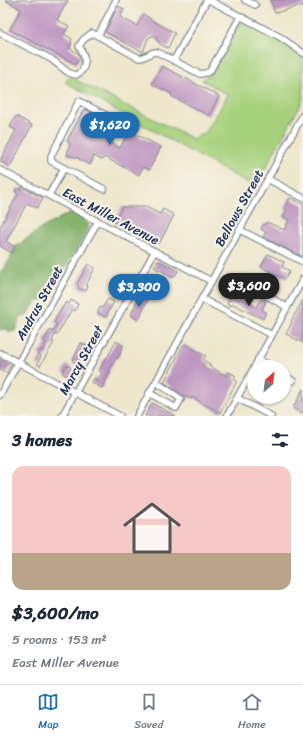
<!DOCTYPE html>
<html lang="en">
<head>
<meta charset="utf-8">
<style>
  body { margin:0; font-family:Sriracha,sans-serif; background:#f2f2f3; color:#1f2937; height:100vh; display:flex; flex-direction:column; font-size:15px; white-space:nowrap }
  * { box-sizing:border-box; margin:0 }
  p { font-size:13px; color:#747a83 }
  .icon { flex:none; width:22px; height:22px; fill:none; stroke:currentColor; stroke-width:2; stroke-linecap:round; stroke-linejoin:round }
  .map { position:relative; height:416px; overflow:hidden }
  .details { display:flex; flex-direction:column; background:#fff; flex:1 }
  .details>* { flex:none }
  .needle { width:26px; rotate:28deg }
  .controls { position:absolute; left:247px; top:360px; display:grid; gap:8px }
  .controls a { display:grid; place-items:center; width:44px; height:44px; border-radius:50%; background:#fff; box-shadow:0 1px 3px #0004; font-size:20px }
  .price { position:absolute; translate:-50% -34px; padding:0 9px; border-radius:14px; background:#1f6fb2; color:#fff; font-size:13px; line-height:26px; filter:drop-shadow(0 1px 2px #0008) }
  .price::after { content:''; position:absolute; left:50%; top:24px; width:12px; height:9px; margin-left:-6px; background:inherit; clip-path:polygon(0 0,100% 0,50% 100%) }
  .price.active { background:#222; color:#fff }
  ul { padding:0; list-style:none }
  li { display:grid; align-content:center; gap:8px; height:212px; padding:0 12px }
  li span { display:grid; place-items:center; height:124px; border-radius:12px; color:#555 }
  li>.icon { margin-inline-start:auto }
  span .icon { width:72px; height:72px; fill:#fffc; stroke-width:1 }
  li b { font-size:17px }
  h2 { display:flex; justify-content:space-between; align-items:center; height:48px; padding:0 12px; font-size:17px }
  .tabs { display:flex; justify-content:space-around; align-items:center; height:56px; border-top:1px solid #e0e1e3; background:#fff; font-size:11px; color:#747a83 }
  .tabs a { display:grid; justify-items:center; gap:2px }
  .tabs .active { color:#1f6fb2 }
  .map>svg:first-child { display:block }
  .green { fill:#a7d17d; stroke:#61806e }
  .forest { fill:#85b36c; stroke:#507165 }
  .building { fill:#be97c1 }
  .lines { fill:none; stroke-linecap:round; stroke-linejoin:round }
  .minor-casing { stroke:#848b95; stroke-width:8 }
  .minor { stroke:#fff; stroke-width:5.5 }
  .labels { text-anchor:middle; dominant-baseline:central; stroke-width:4; stroke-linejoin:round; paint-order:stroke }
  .street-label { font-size:13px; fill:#1b2f5e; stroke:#f7f3e8 }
</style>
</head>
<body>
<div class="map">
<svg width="303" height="416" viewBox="0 0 303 416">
  <rect width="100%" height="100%" fill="#f7f3e8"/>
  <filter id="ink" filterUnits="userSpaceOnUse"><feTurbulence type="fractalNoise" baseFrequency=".025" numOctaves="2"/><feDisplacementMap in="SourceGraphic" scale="8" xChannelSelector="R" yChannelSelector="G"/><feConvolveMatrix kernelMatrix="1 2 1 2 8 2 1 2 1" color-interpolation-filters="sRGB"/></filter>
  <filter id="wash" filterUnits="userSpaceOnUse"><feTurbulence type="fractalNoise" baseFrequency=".012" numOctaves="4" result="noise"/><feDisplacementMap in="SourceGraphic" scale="16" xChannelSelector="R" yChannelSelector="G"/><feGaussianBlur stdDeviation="0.9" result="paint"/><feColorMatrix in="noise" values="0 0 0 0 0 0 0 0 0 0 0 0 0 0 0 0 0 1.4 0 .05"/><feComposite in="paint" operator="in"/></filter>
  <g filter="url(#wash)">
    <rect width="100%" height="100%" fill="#eee7cc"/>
    <!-- green -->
    <path class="green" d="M243,21l20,10 2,2 1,3c6,4 9,2 15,5 8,5 15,10 22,15v44l-48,87 -190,-105 5,-5 113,57 10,5 13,-7 22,-37 -26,-15 10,-7 28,-50z"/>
    <!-- forest -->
    <path class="forest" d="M69,213c10,2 14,4 20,12 -10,27 -31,48 -42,75l-10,1 -11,15 -6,2 -5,13 -5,1 -4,-3h-4l-2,1v-57l10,-14 5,-12 27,-19z"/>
    <g id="blocks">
      <!-- building -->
      <g class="building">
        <polygon points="5,0 27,0 30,2 31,0 68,0 57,20 69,26 64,34 72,39 71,42 72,43 69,48 78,53 80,57 76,64 10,30 21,9"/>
        <polygon points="270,0 303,0 303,8 299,6 275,13"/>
        <polygon points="118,6 124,9 120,17 137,26 143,14 151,19 151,20 175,33 168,48 160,44 154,35 148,38 143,52 105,32"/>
        <polygon points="162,66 219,96 209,116 171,96 172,94 152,84"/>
        <polygon points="84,109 101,117 96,126 114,136 110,143 120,148 129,131 161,147 149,170 143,167 139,175 104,157 102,160 94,156 90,165 79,159 79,158 67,155 70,143 67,141"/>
        <polygon points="16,116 32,125 10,167 0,161 16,130 10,127"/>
        <polygon points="22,187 43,198 37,208 27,203 6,241 15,247 12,253 0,246 0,227 18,194 15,192 17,188 20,190"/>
        <polygon points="290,198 303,205 303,257 263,237 266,232 261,229 264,224 266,224 267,222 284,230 289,220 283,217 287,210 284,208"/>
        <polygon points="122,207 146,207 160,214 163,209 174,215 159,244 146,239 114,222"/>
        <polygon points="268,254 284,262 282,267 290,271 285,279 261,267"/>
        <polygon points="157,261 158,262 159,261 177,270 178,271 175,276 174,276 173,278 159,269 159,270 154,267"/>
        <polygon points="88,264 95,268 86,285 88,287 86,291 83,289 82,290 78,288 79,286 77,284"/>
        <polygon points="139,296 148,300 141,313 142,314 138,320 131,315"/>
        <polygon points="231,296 238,300 241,298 256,307 261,299 266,301 262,310 266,312 263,319 233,304 231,306 227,303"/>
        <polygon points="108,299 114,302 107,313 108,313 106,317 98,313 100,307 102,308"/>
        <polygon points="71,300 78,304 75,311 72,309 57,335 55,334 52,341 54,342 40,366 37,364 41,356 38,354 40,350 42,351 46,343 44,341 50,330 53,332 57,324 54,322 66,302 69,304"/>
        <polygon points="303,300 303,343 286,334 292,322 291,321"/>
        <polygon points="116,341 123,345 120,352 121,352 117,359 116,358 109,371 110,371 102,388 99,387 93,383 92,382 95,378 98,380 102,372 99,371 103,362 106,358 107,358"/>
        <polygon points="81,343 88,346 77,364 72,361"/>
        <polygon points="184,344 206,356 203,360 210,364 209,366 227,376 229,372 236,376 234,379 237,381 220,413 192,397 191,399 181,394 164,382"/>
        <polygon points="0,359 11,365 6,373 0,370"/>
        <polygon points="66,365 71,367 70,370 74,372 71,378 62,373"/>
        <polygon points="303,389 303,413 293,408"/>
        <polygon points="152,403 176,416 145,416"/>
      </g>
    </g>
  </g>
  <g filter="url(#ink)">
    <use href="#blocks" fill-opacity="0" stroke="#848b95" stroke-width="1"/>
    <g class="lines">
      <!-- minor casing -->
      <g class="minor-casing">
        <g id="minor">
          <path d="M116,0l-18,36 41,22c8,0 11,-7 18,-6l43,22 6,-1 4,-2 30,-54"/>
          <polyline points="209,0 280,37 303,53"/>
          <polyline points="245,0 255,5"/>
          <path d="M0,33l51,26 18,14 7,2c13,-6 9,-20 3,-29l4,-6 9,-7 6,3"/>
          <polyline points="174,60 207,0"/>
          <polyline points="64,168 104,189"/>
          <polyline points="0,170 211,281"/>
          <polyline points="268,179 303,198"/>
          <polyline points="49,195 64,168 51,161 51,156 79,101 117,121"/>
          <polyline points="240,230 303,262"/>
          <polyline points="267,296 287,307"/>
          <polyline points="202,299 272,335"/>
          <polyline points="0,353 120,416"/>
          <polyline points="258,359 271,367"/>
          <polyline points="284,375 293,381"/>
          <polyline points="149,393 176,408 181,399 156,382"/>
          <polyline points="0,395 98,221"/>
          <polyline points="237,398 271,416"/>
          <polyline points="62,416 155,251"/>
          <polyline points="137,416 303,115"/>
          <polyline points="227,416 303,279"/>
        </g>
      </g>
      <!-- minor -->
      <use href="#minor" class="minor"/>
    </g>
  </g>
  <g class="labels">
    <!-- street labels -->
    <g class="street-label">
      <text transform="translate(239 208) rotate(-61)">Bellows Street</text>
      <text transform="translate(111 216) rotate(28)">East Miller Avenue</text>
      <text transform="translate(39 303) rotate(-61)">Andrus Street</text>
      <text transform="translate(81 360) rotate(-61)">Marcy Street</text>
    </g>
  </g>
</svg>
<div class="controls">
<a><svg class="needle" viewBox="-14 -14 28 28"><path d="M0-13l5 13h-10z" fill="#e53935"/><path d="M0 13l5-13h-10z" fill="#747a83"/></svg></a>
</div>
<b class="price" style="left:110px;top:146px">$1,620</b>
<b class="price active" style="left:249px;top:307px">$3,600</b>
<b class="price" style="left:139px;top:308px">$3,300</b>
</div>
<section class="details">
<h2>3 homes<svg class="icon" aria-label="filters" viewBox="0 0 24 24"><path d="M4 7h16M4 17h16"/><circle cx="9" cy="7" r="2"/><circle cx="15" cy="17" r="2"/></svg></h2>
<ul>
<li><span style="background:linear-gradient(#f6c9c9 70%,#b9a48a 0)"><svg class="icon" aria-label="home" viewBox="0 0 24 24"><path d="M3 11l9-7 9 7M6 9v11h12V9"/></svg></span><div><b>$3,600/mo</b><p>5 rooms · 153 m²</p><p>East Miller Avenue</p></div></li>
</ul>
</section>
<nav class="tabs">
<a class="active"><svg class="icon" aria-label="map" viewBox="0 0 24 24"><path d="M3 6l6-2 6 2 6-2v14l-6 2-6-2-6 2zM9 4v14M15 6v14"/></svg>Map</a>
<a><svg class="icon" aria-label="saved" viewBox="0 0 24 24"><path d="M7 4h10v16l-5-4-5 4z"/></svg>Saved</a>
<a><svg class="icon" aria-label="home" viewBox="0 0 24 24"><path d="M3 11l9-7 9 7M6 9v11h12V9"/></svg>Home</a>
</nav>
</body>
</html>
